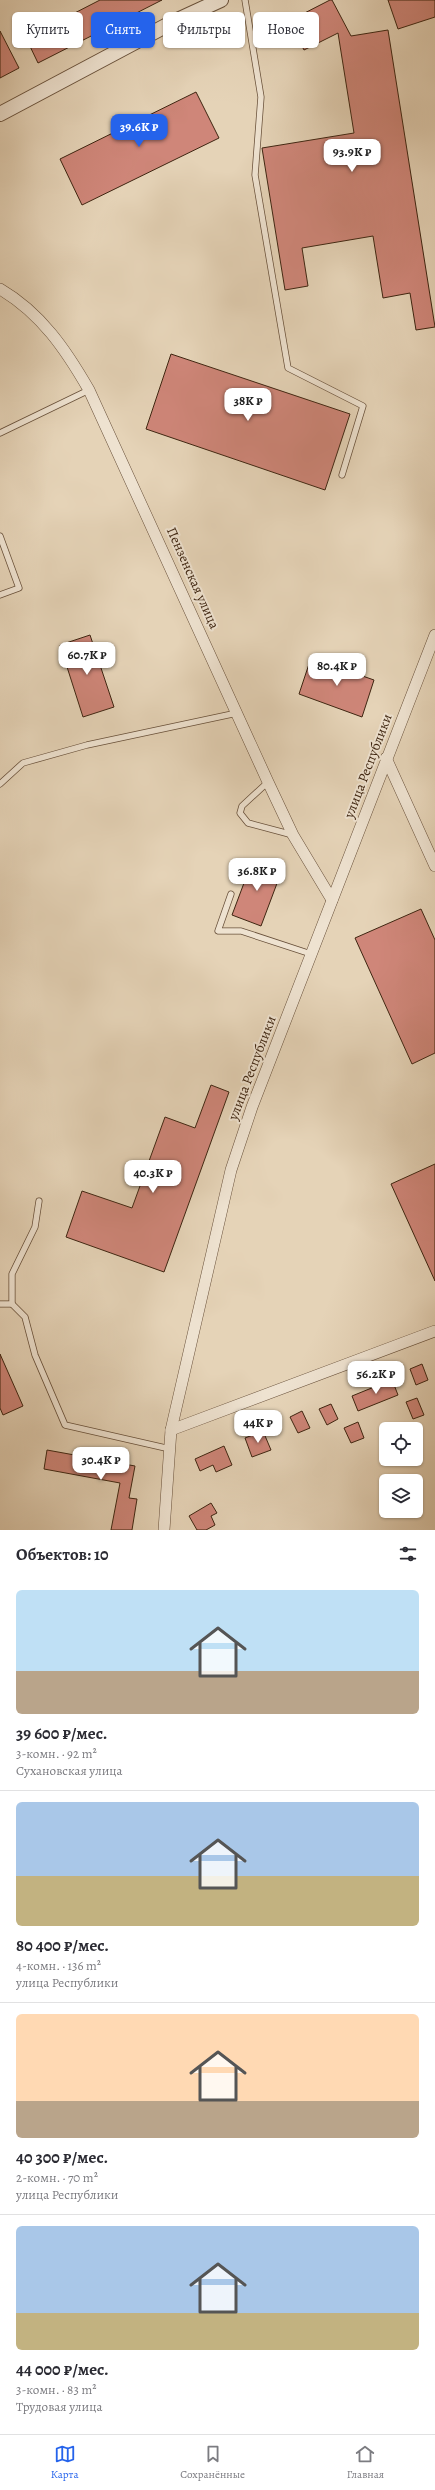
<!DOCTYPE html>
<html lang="ru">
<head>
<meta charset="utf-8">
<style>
  body { margin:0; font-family:Alegreya,serif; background:#f7f7f7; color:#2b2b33; height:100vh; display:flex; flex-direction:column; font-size:15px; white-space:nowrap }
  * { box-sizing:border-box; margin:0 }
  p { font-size:13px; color:#7c7c81 }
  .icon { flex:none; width:22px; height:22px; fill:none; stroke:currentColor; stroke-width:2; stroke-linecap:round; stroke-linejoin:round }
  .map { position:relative; height:1530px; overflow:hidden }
  .sheet { display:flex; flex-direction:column; background:#fff; flex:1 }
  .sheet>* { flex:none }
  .hud { position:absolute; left:12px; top:12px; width:411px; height:36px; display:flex; gap:8px }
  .fabs { position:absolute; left:379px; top:1422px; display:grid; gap:8px }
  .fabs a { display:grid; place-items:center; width:44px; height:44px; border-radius:6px; background:#fff; box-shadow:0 1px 3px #0004; font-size:20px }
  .price { position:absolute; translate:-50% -34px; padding:0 9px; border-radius:8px; background:#fff; color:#222; font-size:13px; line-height:26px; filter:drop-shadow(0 1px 2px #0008) }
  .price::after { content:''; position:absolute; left:50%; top:24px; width:12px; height:9px; margin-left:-6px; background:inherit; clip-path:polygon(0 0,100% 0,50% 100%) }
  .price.active { background:#2563eb; color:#fff }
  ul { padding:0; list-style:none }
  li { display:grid; align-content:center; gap:8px; height:212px; padding:0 16px }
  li+li { border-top:1px solid #e1e1e2 }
  li span { display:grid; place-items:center; height:124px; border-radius:6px; color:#555 }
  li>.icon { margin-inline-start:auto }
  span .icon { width:72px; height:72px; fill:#fffc; stroke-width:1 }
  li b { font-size:17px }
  h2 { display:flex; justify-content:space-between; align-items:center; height:48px; padding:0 16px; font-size:17px }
  .chip { padding:0 14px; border-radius:6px; background:#fff; box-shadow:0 1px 3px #0004; font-size:14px; line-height:36px }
  .chip.active { background:#2563eb; color:#fff }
  .menu { display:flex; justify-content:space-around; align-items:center; height:56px; border-top:1px solid #e1e1e2; background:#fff; font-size:11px; color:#7c7c81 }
  .menu a { display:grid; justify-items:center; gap:2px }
  .menu .active { color:#2563eb }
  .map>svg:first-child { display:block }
  .building { fill:#cf8679; stroke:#3e2511 }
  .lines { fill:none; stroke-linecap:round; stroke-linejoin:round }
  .service-casing { stroke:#68503a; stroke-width:7 }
  .minor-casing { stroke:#68503a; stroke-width:12 }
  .tertiary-casing { stroke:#68503a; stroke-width:16 }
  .service { stroke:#eee2d0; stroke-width:5.5 }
  .minor { stroke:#eee2d0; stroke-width:11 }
  .tertiary { stroke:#eee2d0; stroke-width:14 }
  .labels { text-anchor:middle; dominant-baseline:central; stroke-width:4; stroke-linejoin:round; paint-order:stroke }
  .street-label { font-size:14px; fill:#3e2511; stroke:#eee2d0 }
</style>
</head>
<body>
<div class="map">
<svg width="435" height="1530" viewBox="0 0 435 1530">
  <rect width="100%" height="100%" fill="#e5d3b7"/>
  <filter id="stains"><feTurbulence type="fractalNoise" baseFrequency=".005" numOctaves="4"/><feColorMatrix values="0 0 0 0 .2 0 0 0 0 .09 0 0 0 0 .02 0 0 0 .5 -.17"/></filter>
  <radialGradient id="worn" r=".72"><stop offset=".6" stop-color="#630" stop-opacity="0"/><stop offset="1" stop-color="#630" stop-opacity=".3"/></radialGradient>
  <!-- building -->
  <g class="building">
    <polygon points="100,0 162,0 38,63 26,38"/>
    <polygon points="330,0 332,0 351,36 388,30 435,327 416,330 410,293 383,298 373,236 302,248 308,286 285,290 262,148 354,133 338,33 304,50 289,21"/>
    <polygon points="388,0 435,0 435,17 398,29"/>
    <polygon points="0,31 19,68 0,78"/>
    <polygon points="196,92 219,138 82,205 60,159"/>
    <polygon points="171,354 350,414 325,490 146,429"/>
    <polygon points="90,635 114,707 83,717 60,645"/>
    <polygon points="311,658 374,680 362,717 299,694"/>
    <polygon points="253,859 282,870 261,926 232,915"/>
    <polygon points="421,909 435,940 435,1053 412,1064 355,938"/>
    <polygon points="211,1085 229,1092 164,1272 66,1237 82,1191 132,1208 165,1117 195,1128"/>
    <polygon points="435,1164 435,1281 391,1184"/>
    <polygon points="0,1354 23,1406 3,1415 0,1408"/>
    <polygon points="422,1364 428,1380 416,1385 410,1369"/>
    <polygon points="391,1377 398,1395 358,1411 352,1396 379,1385 377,1382"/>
    <polygon points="417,1398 424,1415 413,1419 406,1402"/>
    <polygon points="331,1404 338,1419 327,1425 319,1409"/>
    <polygon points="302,1411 310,1428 298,1433 290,1417"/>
    <polygon points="358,1422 364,1438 351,1443 344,1428"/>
    <polygon points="263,1431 271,1450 252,1457 245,1438"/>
    <polygon points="224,1446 232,1465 216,1472 213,1465 200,1471 195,1459"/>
    <polygon points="47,1450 135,1466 129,1498 137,1499 132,1530 111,1530 120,1483 44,1469"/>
    <polygon points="211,1503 217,1513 211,1516 215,1525 206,1530 197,1530 189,1516"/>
  </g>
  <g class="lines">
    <!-- service casing -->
    <g class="service-casing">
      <g id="service">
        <polyline points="245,0 261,97 255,175 288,368 363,406 342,475"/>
        <polyline points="0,433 89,390"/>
        <polyline points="0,536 19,588 0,595"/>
        <polyline points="268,782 242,806 240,813 248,823 293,835"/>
        <polyline points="0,784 23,763 87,745 237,713"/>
        <polyline points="231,894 218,931 241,931 311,954"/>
        <polyline points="0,1304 12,1304 25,1317 35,1355 65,1425 170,1449"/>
        <polyline points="12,1304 12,1274 35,1227 39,1201"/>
      </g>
    </g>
    <!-- minor casing -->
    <g class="minor-casing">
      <g id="minor">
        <path d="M0,289c41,24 66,61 89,101l179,392 25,53 39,65"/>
        <polyline points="386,758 435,866"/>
        <polyline points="171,1430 435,1331"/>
        <polyline points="164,1530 171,1430 231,1170 252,1107 435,635"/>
      </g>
    </g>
    <!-- tertiary casing -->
    <g class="tertiary-casing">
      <polyline id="tertiary" points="0,114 173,22 221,0"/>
    </g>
    <!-- service -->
    <use href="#service" class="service"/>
    <!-- minor -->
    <use href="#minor" class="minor"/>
    <!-- tertiary -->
    <use href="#tertiary" class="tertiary"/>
  </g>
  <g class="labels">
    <!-- street labels -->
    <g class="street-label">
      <text transform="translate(193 578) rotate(66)">Пензенская улица</text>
      <text transform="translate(368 766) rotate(-69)">улица Республики</text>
      <text transform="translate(252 1068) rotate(-69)">улица Республики</text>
    </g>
  </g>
  <rect width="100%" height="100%" filter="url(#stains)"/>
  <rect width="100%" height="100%" fill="url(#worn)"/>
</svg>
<div class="fabs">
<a><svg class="icon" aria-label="locate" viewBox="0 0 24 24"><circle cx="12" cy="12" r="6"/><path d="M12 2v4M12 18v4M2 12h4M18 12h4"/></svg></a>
<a><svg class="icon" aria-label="layers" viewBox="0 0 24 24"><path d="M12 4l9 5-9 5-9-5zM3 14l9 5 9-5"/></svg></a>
</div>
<b class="price active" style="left:139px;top:148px">39.6K ₽</b>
<b class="price" style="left:352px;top:173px">93.9K ₽</b>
<b class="price" style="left:248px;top:422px">38K ₽</b>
<b class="price" style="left:87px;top:676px">60.7K ₽</b>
<b class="price" style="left:337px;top:687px">80.4K ₽</b>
<b class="price" style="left:257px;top:892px">36.8K ₽</b>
<b class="price" style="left:153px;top:1194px">40.3K ₽</b>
<b class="price" style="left:376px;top:1395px">56.2K ₽</b>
<b class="price" style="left:258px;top:1444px">44K ₽</b>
<b class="price" style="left:101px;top:1481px">30.4K ₽</b>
<div class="hud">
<a class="chip">Купить</a>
<a class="chip active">Снять</a>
<a class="chip">Фильтры</a>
<a class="chip">Новое</a>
</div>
</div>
<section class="sheet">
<h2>Объектов: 10<svg class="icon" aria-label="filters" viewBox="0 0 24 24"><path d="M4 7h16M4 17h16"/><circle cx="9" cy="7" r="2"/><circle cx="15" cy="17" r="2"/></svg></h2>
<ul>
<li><span style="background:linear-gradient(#bfe0f5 65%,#b9a48a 0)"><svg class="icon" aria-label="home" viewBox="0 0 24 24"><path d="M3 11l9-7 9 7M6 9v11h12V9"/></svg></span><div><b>39 600 ₽/мес.</b><p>3-комн. · 92 m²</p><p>Сухановская улица</p></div></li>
<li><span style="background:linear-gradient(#a9c7e8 60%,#c2b280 0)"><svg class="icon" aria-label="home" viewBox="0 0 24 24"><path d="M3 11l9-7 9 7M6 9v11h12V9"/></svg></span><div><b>80 400 ₽/мес.</b><p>4-комн. · 136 m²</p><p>улица Республики</p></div></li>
<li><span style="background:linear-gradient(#ffd9b3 70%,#b9a48a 0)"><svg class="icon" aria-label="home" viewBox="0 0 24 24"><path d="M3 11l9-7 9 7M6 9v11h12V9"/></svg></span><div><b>40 300 ₽/мес.</b><p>2-комн. · 70 m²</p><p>улица Республики</p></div></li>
<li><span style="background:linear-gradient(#a9c7e8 70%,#c2b280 0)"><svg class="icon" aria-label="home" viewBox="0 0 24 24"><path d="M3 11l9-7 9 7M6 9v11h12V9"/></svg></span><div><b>44 000 ₽/мес.</b><p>3-комн. · 83 m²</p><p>Трудовая улица</p></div></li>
</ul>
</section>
<nav class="menu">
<a class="active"><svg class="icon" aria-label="map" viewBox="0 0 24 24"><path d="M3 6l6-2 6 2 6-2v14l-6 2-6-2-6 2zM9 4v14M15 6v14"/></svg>Карта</a>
<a><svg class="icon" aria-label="saved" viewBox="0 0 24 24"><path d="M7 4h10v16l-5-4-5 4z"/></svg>Сохранённые</a>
<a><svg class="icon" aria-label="home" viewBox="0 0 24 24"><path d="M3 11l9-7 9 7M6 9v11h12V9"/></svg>Главная</a>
</nav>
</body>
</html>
